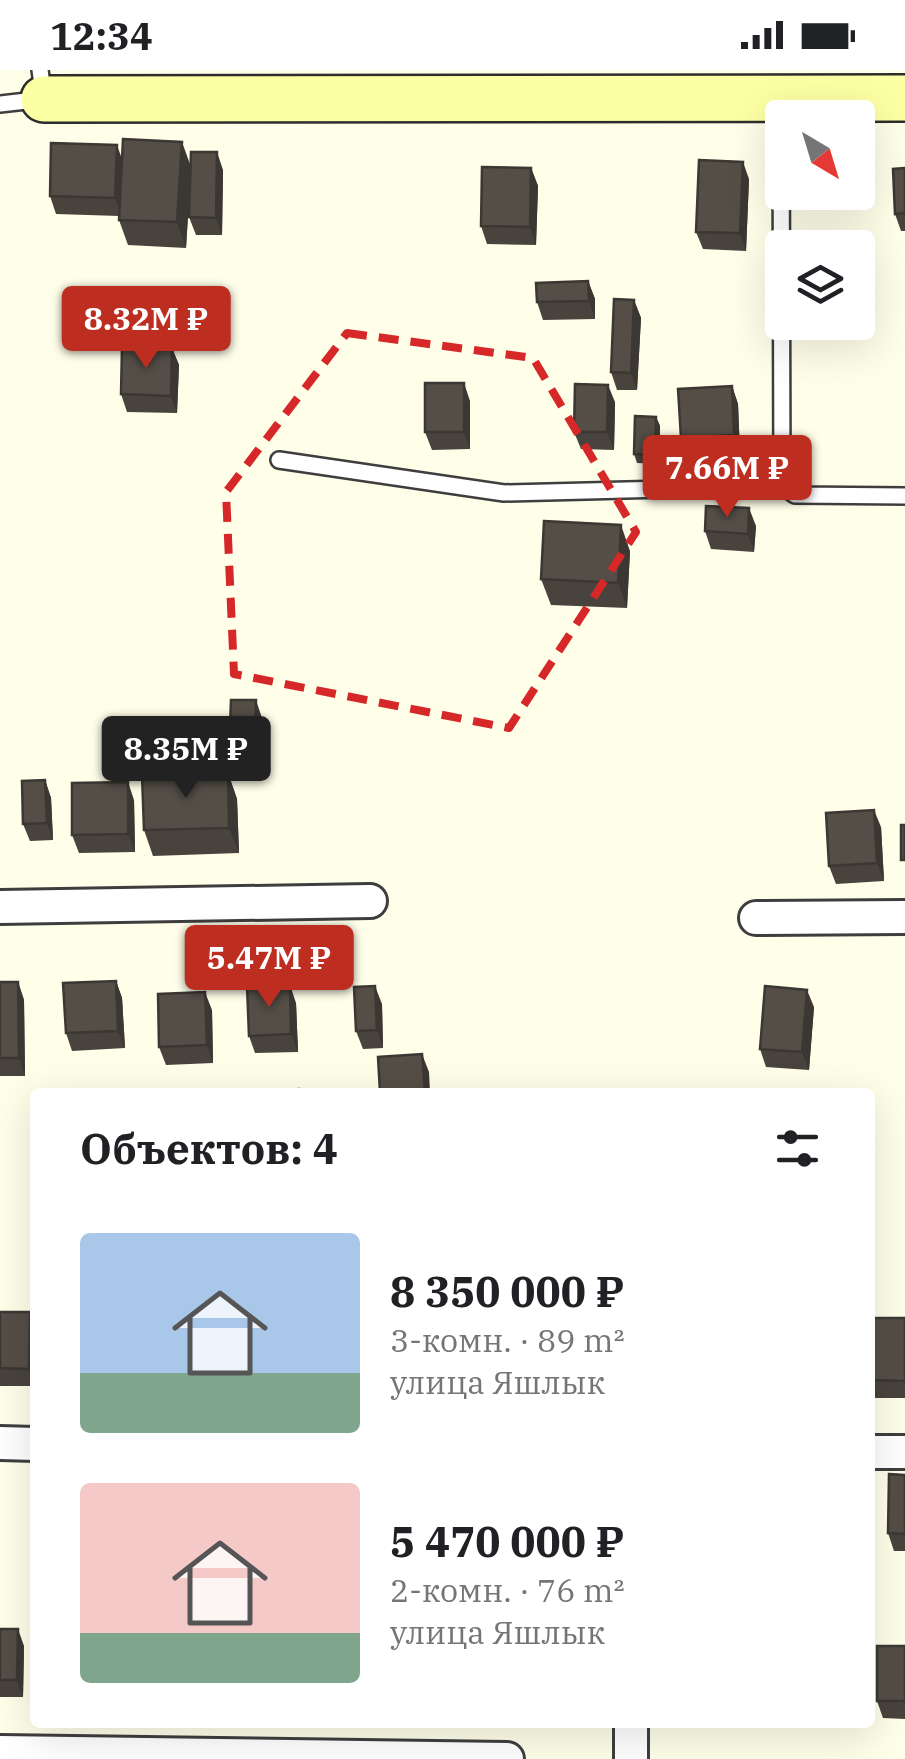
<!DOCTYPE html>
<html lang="ru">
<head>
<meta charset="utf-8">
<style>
  body { margin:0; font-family:"IBM Plex Serif",serif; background:#f2f2f2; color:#202124; height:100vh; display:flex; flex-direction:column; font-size:38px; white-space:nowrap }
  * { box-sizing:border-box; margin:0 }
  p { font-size:32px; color:#757577 }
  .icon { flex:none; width:55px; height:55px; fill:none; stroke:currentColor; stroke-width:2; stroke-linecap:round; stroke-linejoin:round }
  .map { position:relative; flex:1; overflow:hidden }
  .details { position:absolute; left:30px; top:1018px; width:845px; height:640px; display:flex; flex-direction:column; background:#fff; border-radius:10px; box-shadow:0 10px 40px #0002 }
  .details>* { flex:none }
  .needle { width:65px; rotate:142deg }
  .buttons { position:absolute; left:765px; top:30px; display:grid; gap:20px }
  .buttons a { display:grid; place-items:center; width:110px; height:110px; border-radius:10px; background:#fff; box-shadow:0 10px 40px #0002; font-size:50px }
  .price { position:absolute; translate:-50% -85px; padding:0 22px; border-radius:10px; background:#bd2e21; color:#fff; font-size:32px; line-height:65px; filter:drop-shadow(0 2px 5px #0008) }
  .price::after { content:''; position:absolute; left:50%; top:60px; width:30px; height:22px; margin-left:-15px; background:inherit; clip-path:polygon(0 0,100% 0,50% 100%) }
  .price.on { background:#222; color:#fff }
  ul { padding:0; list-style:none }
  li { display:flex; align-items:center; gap:30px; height:250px; padding:0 50px }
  li span { display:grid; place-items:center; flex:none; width:280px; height:200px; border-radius:10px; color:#555 }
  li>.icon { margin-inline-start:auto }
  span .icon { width:120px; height:120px; fill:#fffc; stroke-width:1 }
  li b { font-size:42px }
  h2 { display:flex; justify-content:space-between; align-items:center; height:120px; padding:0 50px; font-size:42px }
  .status { display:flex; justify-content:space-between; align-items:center; height:70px; padding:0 50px; background:#fff; direction:ltr }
  .status svg { height:28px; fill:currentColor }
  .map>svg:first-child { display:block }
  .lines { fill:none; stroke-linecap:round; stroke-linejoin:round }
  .lane-casing { stroke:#3e3e3e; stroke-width:20 }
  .street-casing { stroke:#3e3e3e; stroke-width:38 }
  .secondary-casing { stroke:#2d2d2d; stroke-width:50 }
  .lane { stroke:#fff; stroke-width:15 }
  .street { stroke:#fff; stroke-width:32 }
  .secondary { stroke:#fdffa4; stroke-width:45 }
  .wall { fill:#48433d }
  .shaded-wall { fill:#3b3732 }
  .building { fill:#544e47; stroke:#3b3732; stroke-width:2.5 }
  .marked { fill:none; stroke:#d62828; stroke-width:8; stroke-dasharray:20 12; stroke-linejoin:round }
</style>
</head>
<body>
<div class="status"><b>12:34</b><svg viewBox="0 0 49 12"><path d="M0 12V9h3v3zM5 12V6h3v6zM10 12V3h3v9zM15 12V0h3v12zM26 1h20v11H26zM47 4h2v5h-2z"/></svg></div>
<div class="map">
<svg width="905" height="1689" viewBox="0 0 905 1689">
  <rect width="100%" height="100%" fill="#fffee9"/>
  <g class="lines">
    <!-- lane casing -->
    <g class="lane-casing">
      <g id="lane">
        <polyline points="781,31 782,416 795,425 905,426"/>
        <polyline points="0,34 44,29 40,0"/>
        <polyline points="279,390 504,423 782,416"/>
      </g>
    </g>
    <!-- street casing -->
    <g class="street-casing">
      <g id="street">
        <polyline points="0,837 370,831"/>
        <polyline points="756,848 905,847"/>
        <polyline points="0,1373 35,1374"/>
        <polyline points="870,1382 905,1382"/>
        <polyline points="0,1682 507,1689"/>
        <polyline points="631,1689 631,1652"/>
      </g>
    </g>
    <!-- secondary casing -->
    <g class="secondary-casing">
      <polyline id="secondary" points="44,29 905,28"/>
    </g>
    <!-- lane -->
    <use href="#lane" class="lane"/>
    <!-- street -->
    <use href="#street" class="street"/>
    <!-- secondary -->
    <use href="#secondary" class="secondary"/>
  </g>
  <!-- wall -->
  <g class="wall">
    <polygon points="122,90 223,100 222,165 196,165 189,147 190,111 186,178 128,175 119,150 119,146 56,144 50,126"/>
    <polygon points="531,98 538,116 536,175 487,174 481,156"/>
    <polygon points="905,98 905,161 901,161 895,144"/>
    <polygon points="749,109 746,181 703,179 696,162"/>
    <polygon points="588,211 595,229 595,249 543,250 537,232"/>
    <polygon points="634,230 641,248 637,320 617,320 611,302"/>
    <polygon points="172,278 179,295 177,343 127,342 121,324"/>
    <polygon points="732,316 738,334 740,383 687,385 681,368"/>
    <polygon points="470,331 470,379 432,380 425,362"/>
    <polygon points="615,332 614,380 581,379 574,362"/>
    <polygon points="656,347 660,356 659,394 637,393 634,384"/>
    <polygon points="756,456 754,482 711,479 705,461"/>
    <polygon points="630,481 627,538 551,535 541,509"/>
    <polygon points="262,648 261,702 235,701 229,683"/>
    <polygon points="228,703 237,729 239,783 153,786 144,760"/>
    <polygon points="45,710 51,728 53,770 30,771 23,754"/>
    <polygon points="134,730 135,782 79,783 72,765"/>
    <polygon points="881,757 884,811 836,814 829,796"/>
    <polygon points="116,911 122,928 125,978 72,981 66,963"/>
    <polygon points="0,912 18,912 24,930 25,1006 0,1006"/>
    <polygon points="296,933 298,982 255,983 249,966"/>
    <polygon points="382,934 383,978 363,979 356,961"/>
    <polygon points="814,937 809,1000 766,997 760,979"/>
    <polygon points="212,940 213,993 166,995 159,977"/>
    <polygon points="0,1242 35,1257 35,1316 0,1316"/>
    <rect x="870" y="1248" width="35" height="80"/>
    <polygon points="905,1405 905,1481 894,1481 888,1463"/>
    <polygon points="0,1559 24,1576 23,1627 0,1627"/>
    <polygon points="905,1576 905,1649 883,1648 877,1631"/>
  </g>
  <!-- shaded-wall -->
  <g class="shaded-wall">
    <polygon points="182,72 191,97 186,178 177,152"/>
    <polygon points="117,75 123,92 122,146 115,128"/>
    <polygon points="217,82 223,100 222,165 216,148"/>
    <polygon points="743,92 749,109 746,181 740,163"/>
    <polygon points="531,98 538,116 536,175 530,157"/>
    <polygon points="588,211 595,229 595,249 589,231"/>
    <polygon points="634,230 641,248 637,320 631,303"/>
    <polygon points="172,278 179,295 177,343 171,326"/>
    <polygon points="464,313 470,331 470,379 464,362"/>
    <polygon points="608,315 615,332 614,380 607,362"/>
    <polygon points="732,316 738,334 740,383 734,365"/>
    <polygon points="656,347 660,356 659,394 655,385"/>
    <polygon points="749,438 756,456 754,482 748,464"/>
    <polygon points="621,455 630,481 627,538 618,513"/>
    <polygon points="256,630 262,648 261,702 254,684"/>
    <polygon points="228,703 237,729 239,783 229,758"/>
    <polygon points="45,710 51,728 53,770 47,753"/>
    <polygon points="128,712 134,730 135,782 128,764"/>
    <polygon points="874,740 881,757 884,811 877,793"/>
    <polygon points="116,911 122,928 125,978 118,961"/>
    <polygon points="18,912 24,930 25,1006 19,988"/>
    <polygon points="290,915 296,933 298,982 291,964"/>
    <polygon points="375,916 382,934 383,978 377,960"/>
    <polygon points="807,920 814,937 809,1000 802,982"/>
    <polygon points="205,922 212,940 213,993 207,975"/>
    <polygon points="422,984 429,1002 430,1022 425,1022"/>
    <polygon points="30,1242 35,1257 35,1315 29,1299"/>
    <polygon points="18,1559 24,1576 23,1627 17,1610"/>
    <polygon points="870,1592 872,1598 872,1648 870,1642"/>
  </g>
  <!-- building -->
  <g class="building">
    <polygon points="123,69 182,72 177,152 119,150"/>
    <polygon points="51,73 117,75 115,128 50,126"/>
    <polygon points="191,82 217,82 216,148 189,147"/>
    <polygon points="699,90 743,92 740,163 696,162"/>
    <polygon points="482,97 531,98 530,157 481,156"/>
    <polygon points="905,98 905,143 895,144 893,99"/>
    <polygon points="588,211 589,231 537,232 536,213"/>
    <polygon points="614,229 634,230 631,303 611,302"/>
    <polygon points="122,276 172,278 171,326 121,324"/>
    <rect x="425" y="313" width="39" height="49"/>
    <polygon points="575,314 608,315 607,362 574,362"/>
    <polygon points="732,316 734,365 681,368 678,319"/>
    <polygon points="635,346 656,347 655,385 634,384"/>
    <polygon points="706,436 749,438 748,464 705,461"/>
    <polygon points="544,451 621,455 618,513 541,509"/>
    <polygon points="231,630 256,630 254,684 229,683"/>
    <polygon points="228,703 229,758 144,760 142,705"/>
    <polygon points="45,710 47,753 23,754 22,711"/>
    <polygon points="128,712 128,764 72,765 72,713"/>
    <polygon points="874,740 877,793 829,796 826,743"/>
    <rect x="901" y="755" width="4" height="35"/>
    <polygon points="116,911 118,961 66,963 63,913"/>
    <polygon points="0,912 18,912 19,988 0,988"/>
    <polygon points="290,915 291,964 249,966 247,916"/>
    <polygon points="375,916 377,960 356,961 354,917"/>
    <polygon points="765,916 807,920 802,982 760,979"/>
    <polygon points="205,922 207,975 159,977 158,924"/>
    <polygon points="422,984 425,1022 380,1022 378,987"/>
    <polygon points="299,1019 299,1022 284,1022 284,1020"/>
    <polygon points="0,1242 30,1242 29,1299 0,1298"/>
    <polygon points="870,1248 905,1248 905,1311 870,1310"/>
    <polygon points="889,1404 905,1405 905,1464 888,1463"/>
    <polygon points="0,1559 18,1559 17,1610 0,1610"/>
    <rect x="877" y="1576" width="28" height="55"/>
  </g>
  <!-- marked area -->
  <path class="marked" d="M347,263l186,25 103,174 -127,196 -275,-54 -8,-182z"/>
</svg>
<div class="buttons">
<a><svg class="needle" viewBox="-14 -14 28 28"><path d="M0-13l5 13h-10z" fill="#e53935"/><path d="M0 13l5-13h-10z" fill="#757577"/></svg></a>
<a><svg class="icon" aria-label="layers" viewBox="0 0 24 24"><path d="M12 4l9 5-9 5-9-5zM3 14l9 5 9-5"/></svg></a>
</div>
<b class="price" style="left:146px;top:301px">8.32M ₽</b>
<b class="price" style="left:727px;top:450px">7.66M ₽</b>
<b class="price on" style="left:186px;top:731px">8.35M ₽</b>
<b class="price" style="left:269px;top:940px">5.47M ₽</b>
<section class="details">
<h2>Объектов: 4<svg class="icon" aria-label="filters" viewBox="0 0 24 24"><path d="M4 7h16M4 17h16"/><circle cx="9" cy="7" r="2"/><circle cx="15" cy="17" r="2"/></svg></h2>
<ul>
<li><span style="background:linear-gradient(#a9c7e8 70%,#7fa58c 0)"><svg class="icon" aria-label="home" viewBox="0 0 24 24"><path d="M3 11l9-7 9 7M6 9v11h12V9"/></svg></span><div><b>8 350 000 ₽</b><p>3-комн. · 89 m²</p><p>улица Яшлык</p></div></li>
<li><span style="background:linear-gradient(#f6c9c9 75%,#7fa58c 0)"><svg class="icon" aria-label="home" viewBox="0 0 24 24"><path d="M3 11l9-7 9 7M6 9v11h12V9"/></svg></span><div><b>5 470 000 ₽</b><p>2-комн. · 76 m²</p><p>улица Яшлык</p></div></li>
</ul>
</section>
</div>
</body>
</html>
